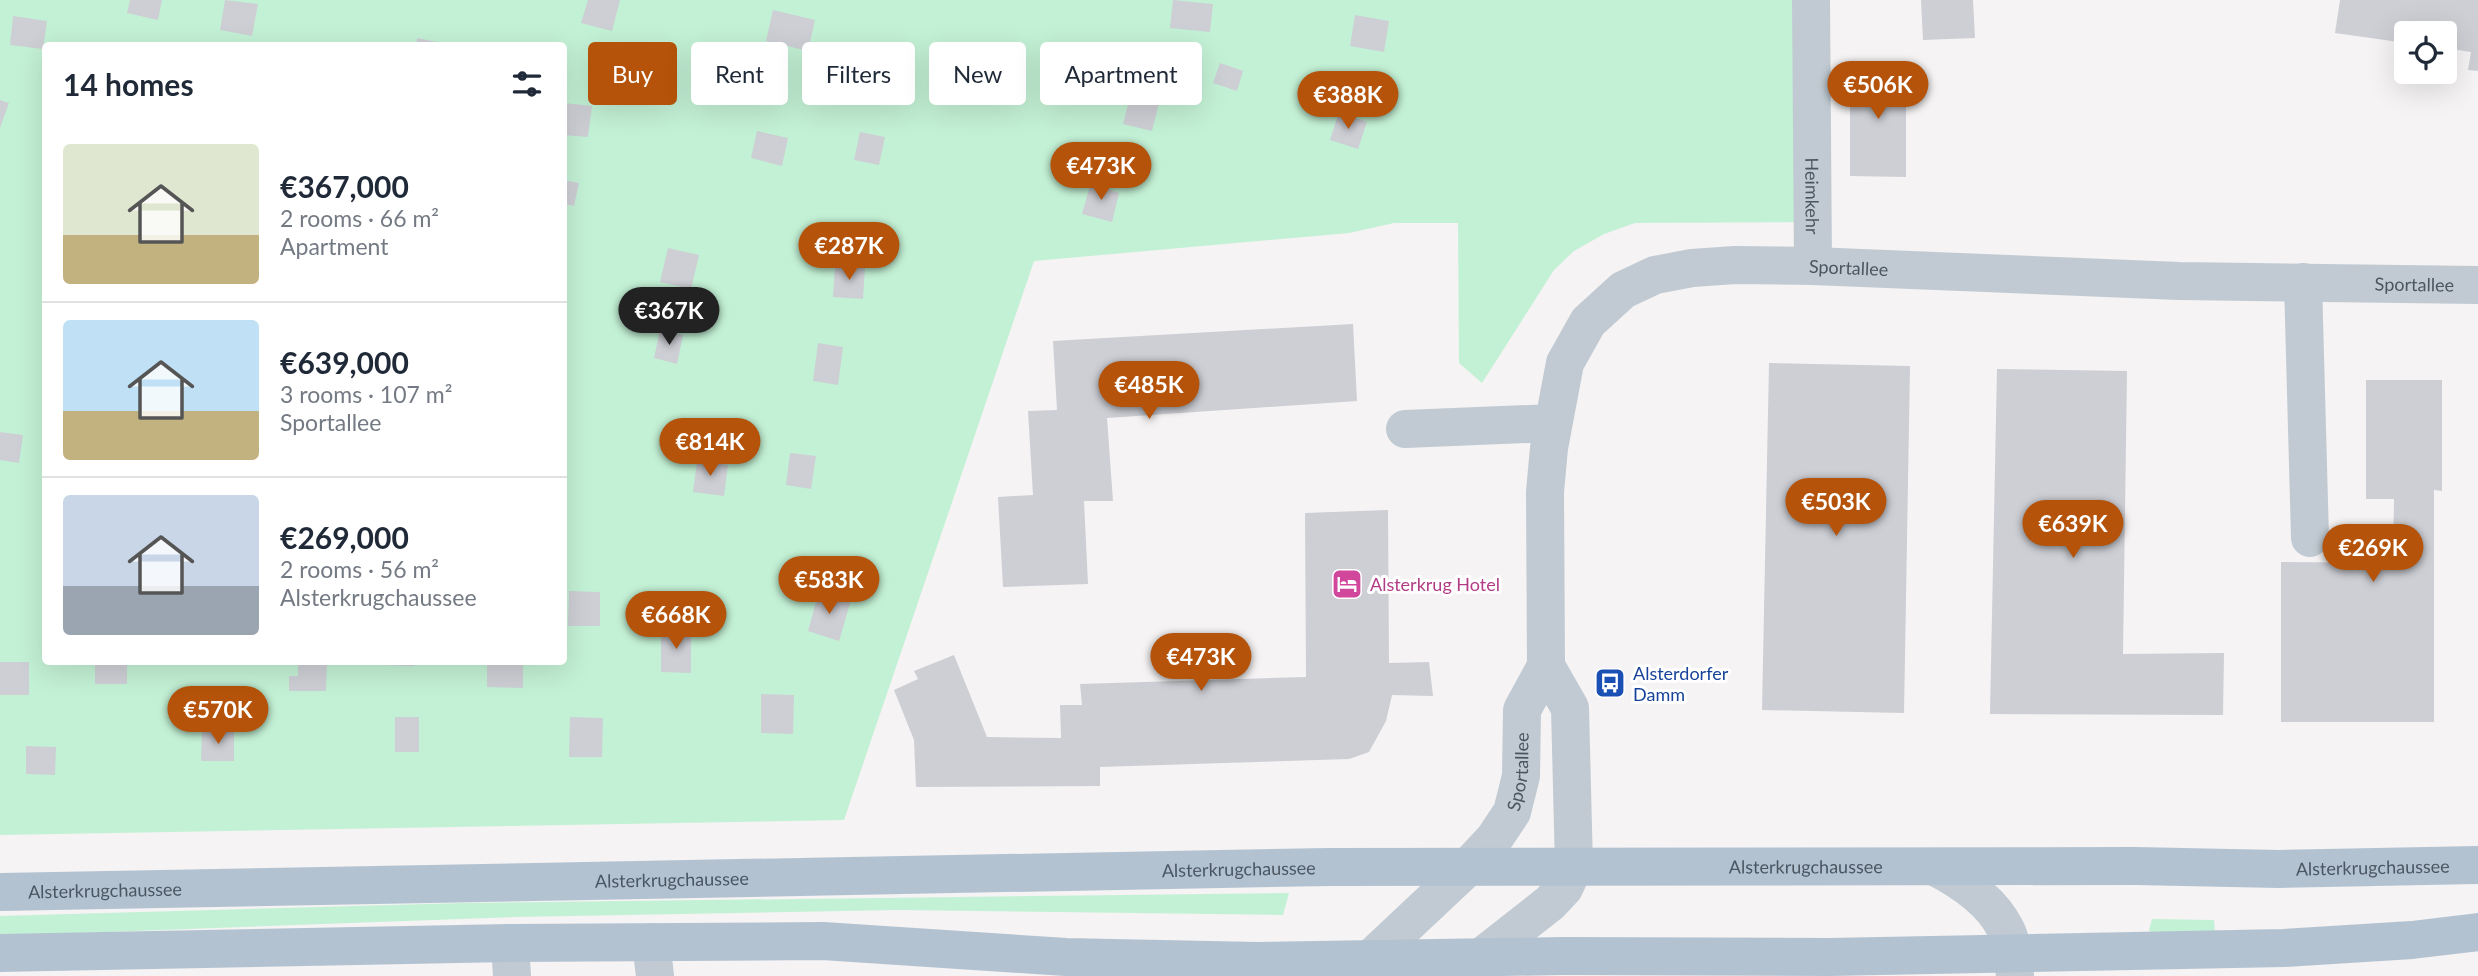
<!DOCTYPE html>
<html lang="en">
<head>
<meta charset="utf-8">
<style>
  body { margin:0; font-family:Lato,sans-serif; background:#f2f2f3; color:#1f2937; height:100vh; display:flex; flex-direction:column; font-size:26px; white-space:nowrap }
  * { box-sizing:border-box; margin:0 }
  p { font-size:23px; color:#747a83 }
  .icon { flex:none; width:38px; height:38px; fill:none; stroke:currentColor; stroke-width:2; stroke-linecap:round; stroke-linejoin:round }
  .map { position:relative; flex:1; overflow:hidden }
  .side { position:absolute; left:42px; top:42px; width:525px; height:623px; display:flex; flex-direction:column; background:#fff; border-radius:7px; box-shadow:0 7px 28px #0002 }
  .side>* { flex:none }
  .top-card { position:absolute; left:588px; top:42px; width:665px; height:63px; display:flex; gap:14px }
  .fabs { position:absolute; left:2394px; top:21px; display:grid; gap:14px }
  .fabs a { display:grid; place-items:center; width:63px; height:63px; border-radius:7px; background:#fff; box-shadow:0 7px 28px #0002; font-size:35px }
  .price { position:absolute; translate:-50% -60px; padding:0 16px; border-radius:24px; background:#b45309; color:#fff; font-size:23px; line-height:46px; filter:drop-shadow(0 2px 4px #0008) }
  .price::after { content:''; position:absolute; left:50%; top:42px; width:21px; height:16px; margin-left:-10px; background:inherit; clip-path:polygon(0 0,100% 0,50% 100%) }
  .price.active { background:#222; color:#fff }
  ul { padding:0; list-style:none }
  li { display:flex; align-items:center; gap:21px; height:175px; padding:0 21px }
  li+li { border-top:2px solid #e0e1e3 }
  li span { display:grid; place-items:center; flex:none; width:196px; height:140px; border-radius:7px; color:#555 }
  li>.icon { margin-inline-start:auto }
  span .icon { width:84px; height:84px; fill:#fffc; stroke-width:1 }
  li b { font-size:30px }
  h2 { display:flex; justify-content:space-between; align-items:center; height:84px; padding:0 21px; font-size:30px }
  .chip { padding:0 24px; border-radius:7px; background:#fff; box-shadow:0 7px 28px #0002; font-size:24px; line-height:63px }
  .chip.active { background:#b45309; color:#fff }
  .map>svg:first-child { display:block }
  .green { fill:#c3f1d5; fill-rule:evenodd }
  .building { fill:#cdcfd5 }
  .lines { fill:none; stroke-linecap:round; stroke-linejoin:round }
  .minor { stroke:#c1cad2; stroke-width:38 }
  .major { stroke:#b3c2d1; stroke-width:38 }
  .labels { text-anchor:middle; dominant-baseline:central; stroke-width:6; stroke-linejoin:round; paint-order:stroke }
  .street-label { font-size:18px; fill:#4a5661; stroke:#fff }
  .hotel-label { font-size:18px; fill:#b23c85; stroke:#fff; text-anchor:start }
  .transit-label { font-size:18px; fill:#164399; stroke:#fff; text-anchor:start }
</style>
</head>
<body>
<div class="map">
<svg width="2478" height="976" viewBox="0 0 2478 976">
  <rect width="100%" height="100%" fill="#f5f3f3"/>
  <!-- green -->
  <g class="green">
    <path d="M0,0h1811l2,222 -178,1 -31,11 -30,17 -20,19 -72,113 -23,-20 -1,-140h-64l-45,10 -315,28 -190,559 -844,15zM46,46h518v616h-518z"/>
    <polygon points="1289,893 1283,915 897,910 514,917 0,936 0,916 463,903"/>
    <polygon points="2152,919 2214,920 2215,933 2153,934 2149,930"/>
  </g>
  <!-- building -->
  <g class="building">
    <polygon points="130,0 162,0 158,20 127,13"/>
    <polygon points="225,0 258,4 252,36 220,30"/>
    <polygon points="588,0 620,0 612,31 581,23"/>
    <polygon points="1173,0 1213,4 1210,32 1170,28"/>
    <polygon points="1921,0 1973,0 1975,38 1923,40"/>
    <polygon points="2340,0 2478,0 2478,71 2468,70 2471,52 2445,48 2445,33 2406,33 2406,43 2335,33"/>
    <polygon points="773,10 815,20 808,51 766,41"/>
    <polygon points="1355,15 1389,21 1384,52 1350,46"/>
    <polygon points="13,16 47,21 43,49 10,45"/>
    <polygon points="417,38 447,44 447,46 416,46"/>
    <polygon points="880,46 912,53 906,83 874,76"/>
    <polygon points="1220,63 1243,71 1237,91 1213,83"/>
    <polygon points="1850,66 1906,66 1906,177 1850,176"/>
    <polygon points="1130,97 1159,103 1152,131 1123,124"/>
    <polygon points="0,100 9,103 0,128"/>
    <polygon points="564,103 592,106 588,137 564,135"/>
    <polygon points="1339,112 1367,122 1358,149 1330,140"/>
    <polygon points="757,131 788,138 782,166 751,158"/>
    <polygon points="860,132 885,137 879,165 854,160"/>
    <polygon points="1092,179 1105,183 1104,188 1119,193 1112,222 1082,214"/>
    <polygon points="564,180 579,183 574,206 564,204"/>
    <polygon points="668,248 699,255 691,289 660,282"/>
    <polygon points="835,265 865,267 863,299 833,297"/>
    <polygon points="1353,324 1357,401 1107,418 1113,501 1084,501 1088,584 1003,587 998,497 1033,495 1028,411 1057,410 1053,341"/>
    <polygon points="660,330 683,335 677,364 654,358"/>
    <polygon points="818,343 843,347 838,385 813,381"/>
    <polygon points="1769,363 1910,366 1904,713 1762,710"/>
    <polygon points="1997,369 2127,371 2123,654 2224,653 2223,715 1990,714"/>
    <polygon points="2366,380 2442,380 2442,491 2434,490 2434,722 2281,722 2281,562 2393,563 2394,499 2366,499"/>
    <polygon points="0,432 23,435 19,463 0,460"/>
    <polygon points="790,453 816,456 811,489 786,485"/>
    <polygon points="697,461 728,465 724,496 693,492"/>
    <polygon points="1388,510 1389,663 1429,662 1433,696 1392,695 1386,721 1369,752 1349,759 1100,767 1100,786 916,787 914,740 894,690 918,679 914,671 954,655 987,737 1061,738 1060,705 1082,705 1080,684 1306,677 1305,513"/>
    <polygon points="569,591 600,592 600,626 568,626"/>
    <polygon points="819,591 851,600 839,641 808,631"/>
    <polygon points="661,629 691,629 691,673 661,672"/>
    <rect x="0" y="662" width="29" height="33"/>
    <rect x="95" y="662" width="32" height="22"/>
    <polygon points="298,662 327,662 326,691 289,691 289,676 298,676"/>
    <polygon points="382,662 415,662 414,666 382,665"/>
    <polygon points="487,662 523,662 523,688 487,687"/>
    <polygon points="761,694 794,695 793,734 761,733"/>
    <rect x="395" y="717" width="24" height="35"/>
    <polygon points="570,717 603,718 602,757 569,757"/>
    <polygon points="202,730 234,730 234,761 201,761"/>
    <polygon points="26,746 56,747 55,775 26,774"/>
  </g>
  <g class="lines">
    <!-- minor -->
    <g class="minor">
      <path id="s1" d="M1811,0l2,266"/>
      <polyline points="2303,282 2310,538"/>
      <polyline points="1405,429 1553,423"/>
      <path d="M1935,867c27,14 56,33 70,61 8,14 8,32 10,48"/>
      <polyline points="651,942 655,976"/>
      <polyline points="510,943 512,976"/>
      <polyline points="1466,969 1550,903 1564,888 1574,867 1570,708 1546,666"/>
      <path id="s2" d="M1352,976l116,-109 26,-28 18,-27 9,-36 1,-66 24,-44 -1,-174 4,-44 16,-85 23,-41 35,-32 32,-15 37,-7 43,-3 78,1 366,15 299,4"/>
    </g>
    <!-- major -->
    <g class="major">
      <path id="s3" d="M0,892l1329,-25 806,-1 144,3 199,-4"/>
      <polyline points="0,953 510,943 823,941 1066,957 1257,961 1563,956 1829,957 2284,948 2412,940 2478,932"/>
    </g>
  </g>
  <!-- icons -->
  <defs>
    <g id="hotel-square" transform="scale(1.575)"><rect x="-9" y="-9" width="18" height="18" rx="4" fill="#d1479c" stroke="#fff"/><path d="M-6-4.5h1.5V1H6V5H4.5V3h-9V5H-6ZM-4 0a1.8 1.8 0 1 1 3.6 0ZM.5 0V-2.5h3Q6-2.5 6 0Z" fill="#fff"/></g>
    <g id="bus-square" transform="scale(1.575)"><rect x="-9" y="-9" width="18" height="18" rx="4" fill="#1a4fb4" stroke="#fff"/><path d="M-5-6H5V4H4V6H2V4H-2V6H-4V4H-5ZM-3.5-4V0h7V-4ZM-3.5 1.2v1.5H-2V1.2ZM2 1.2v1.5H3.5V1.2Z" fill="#fff"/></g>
  </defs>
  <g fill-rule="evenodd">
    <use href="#hotel-square" x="1347" y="584"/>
    <use href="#bus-square" x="1610" y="683"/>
  </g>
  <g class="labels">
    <!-- street labels -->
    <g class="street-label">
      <text stroke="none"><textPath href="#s1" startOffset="196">Heimkehr</textPath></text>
      <text stroke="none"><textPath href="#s2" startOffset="1012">Sportallee</textPath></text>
      <text stroke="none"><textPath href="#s2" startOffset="1578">Sportallee</textPath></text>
      <text stroke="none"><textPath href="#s2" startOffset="271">Sportallee</textPath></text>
      <text stroke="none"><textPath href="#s3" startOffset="1806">Alsterkrugchaussee</textPath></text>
      <text stroke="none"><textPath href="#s3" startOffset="2373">Alsterkrugchaussee</textPath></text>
      <text stroke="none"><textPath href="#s3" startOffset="1239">Alsterkrugchaussee</textPath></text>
      <text stroke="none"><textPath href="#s3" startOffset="672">Alsterkrugchaussee</textPath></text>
      <text stroke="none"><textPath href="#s3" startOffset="105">Alsterkrugchaussee</textPath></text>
    </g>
    <!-- hotel labels -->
    <g class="hotel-label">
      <text x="1370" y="584">Alsterkrug Hotel</text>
    </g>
    <!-- transit labels -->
    <g class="transit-label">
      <text x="1633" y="673">Alsterdorfer<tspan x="1633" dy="21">Damm</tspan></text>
    </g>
  </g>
</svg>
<div class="fabs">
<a><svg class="icon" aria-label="locate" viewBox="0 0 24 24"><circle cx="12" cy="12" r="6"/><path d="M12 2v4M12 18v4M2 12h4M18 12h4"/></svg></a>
</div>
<b class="price" style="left:1878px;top:121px">€506K</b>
<b class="price" style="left:1348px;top:131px">€388K</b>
<b class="price" style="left:1101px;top:202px">€473K</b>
<b class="price" style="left:849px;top:282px">€287K</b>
<b class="price active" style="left:669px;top:347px">€367K</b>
<b class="price" style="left:1149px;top:421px">€485K</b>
<b class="price" style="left:710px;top:478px">€814K</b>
<b class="price" style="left:1836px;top:538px">€503K</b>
<b class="price" style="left:2073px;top:560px">€639K</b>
<b class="price" style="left:2373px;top:584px">€269K</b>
<b class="price" style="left:829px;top:616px">€583K</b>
<b class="price" style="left:676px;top:651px">€668K</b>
<b class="price" style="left:1201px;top:693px">€473K</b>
<b class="price" style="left:218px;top:746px">€570K</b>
<div class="top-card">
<a class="chip active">Buy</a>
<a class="chip">Rent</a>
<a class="chip">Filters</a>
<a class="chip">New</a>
<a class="chip">Apartment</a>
</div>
<section class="side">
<h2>14 homes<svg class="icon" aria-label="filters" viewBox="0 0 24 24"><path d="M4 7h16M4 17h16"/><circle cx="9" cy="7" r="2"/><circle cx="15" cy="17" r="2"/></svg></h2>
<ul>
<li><span style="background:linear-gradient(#dfe7d0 65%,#c2b280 0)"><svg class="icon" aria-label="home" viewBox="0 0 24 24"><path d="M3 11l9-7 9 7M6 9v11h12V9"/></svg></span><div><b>€367,000</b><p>2 rooms · 66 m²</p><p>Apartment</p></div></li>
<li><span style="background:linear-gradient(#bfe0f5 65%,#c2b280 0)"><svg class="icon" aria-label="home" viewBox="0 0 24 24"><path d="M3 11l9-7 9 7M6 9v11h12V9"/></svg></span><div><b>€639,000</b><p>3 rooms · 107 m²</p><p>Sportallee</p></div></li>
<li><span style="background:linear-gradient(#c9d6e8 65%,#9aa5b1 0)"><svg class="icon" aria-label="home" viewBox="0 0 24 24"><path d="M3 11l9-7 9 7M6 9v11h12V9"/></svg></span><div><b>€269,000</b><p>2 rooms · 56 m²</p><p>Alsterkrugchaussee</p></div></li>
</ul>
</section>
</div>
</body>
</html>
